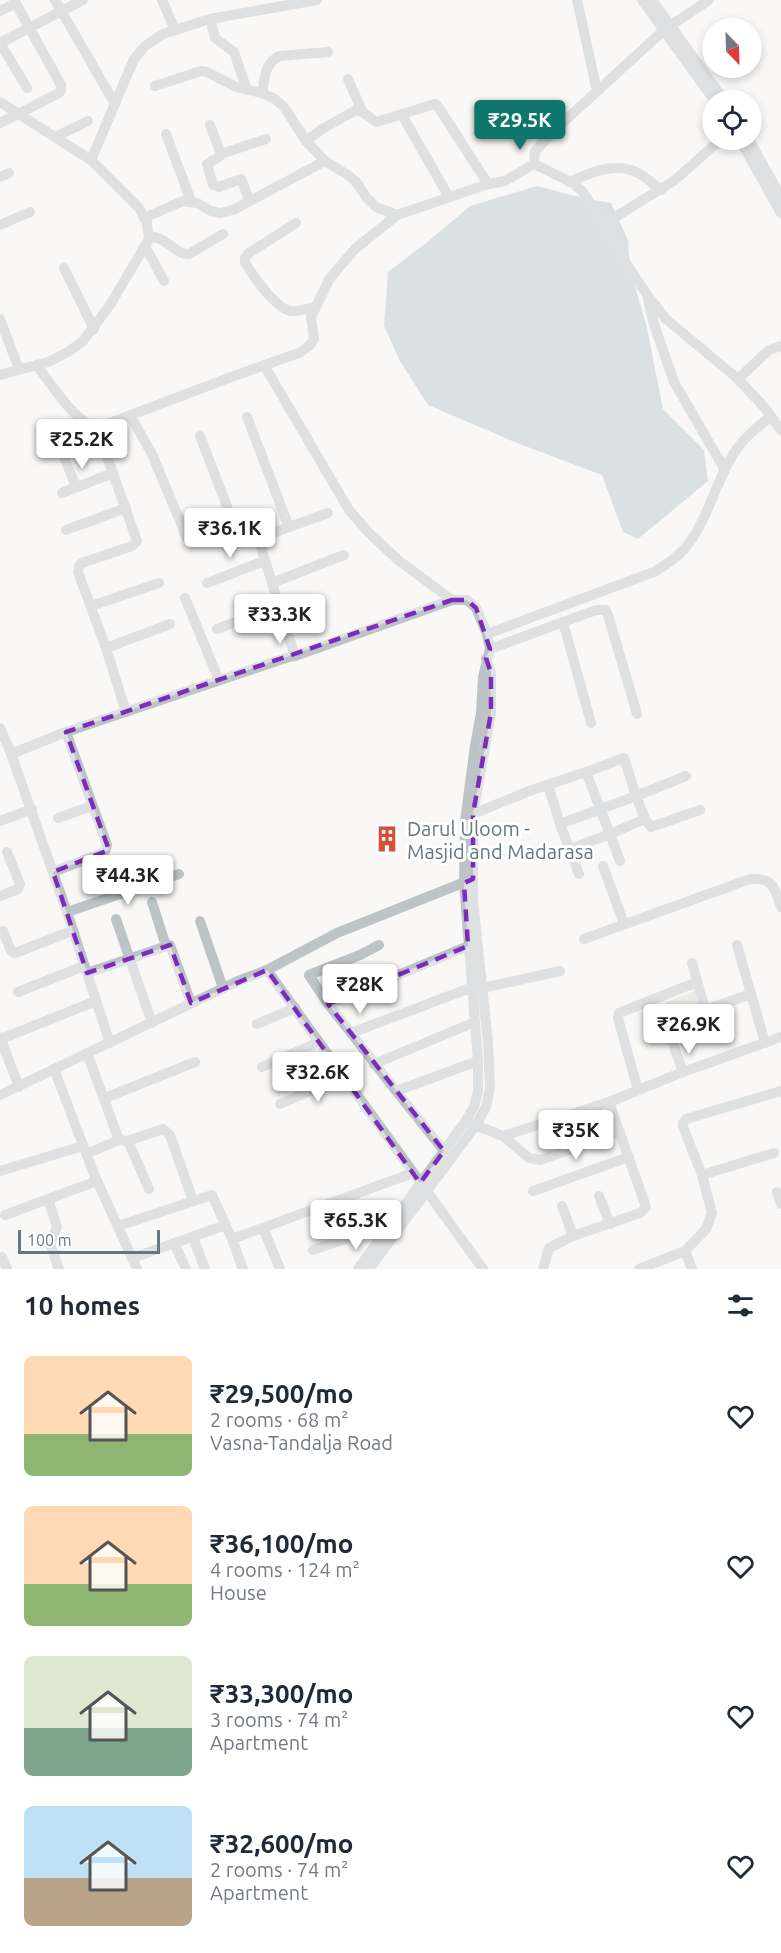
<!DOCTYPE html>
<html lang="en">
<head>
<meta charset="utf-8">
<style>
  body { margin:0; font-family:Ubuntu,sans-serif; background:#f2f2f3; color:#1f2937; height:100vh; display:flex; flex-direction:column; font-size:22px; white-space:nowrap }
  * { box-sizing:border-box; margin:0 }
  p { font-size:20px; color:#747a83 }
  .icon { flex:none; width:33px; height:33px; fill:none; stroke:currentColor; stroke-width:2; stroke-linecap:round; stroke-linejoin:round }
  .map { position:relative; height:1269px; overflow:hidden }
  .side { display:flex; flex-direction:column; background:#fff; flex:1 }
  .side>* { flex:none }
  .needle { width:39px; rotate:157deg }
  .controls { position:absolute; left:702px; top:18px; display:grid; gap:12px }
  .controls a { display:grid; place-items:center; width:60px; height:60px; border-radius:50%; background:#fff; box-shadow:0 3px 9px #0003; font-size:30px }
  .scale { position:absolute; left:18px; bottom:15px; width:142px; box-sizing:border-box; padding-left:6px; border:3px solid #66777f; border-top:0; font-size:16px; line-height:21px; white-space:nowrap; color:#66777f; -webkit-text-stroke:4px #fff; paint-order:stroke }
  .price { position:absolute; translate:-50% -51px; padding:0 14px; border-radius:6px; background:#fff; color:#222; font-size:20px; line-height:39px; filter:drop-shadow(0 2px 3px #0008) }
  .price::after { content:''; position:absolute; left:50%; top:36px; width:18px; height:14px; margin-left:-9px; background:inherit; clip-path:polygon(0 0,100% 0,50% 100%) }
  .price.on { background:#0f766e; color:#fff }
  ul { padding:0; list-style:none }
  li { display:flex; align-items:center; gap:18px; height:150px; padding:0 24px }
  li span { display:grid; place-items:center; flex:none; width:168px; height:120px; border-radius:9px; color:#555 }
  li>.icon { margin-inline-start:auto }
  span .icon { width:72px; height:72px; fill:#fffc; stroke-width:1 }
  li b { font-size:26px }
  h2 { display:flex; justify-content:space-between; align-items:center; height:72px; padding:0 24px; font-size:26px }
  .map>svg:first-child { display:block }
  .green { fill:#d9ddd6 }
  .water { fill:#b7c4c7 }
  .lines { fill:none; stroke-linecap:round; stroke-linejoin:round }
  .minor { stroke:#bec3c6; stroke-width:10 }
  .marked { fill:none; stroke:#7b2cbf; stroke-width:4.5; stroke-dasharray:12 8; stroke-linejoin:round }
  .labels { text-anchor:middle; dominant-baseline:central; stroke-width:6; stroke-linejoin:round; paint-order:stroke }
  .poi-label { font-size:20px; fill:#66777f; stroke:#fff; text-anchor:start }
</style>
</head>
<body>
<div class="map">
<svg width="781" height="1269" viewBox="0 0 781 1269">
  <rect width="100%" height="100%" fill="#f9f8f7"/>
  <!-- green -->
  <polygon class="green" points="694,991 700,1005 671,1016 666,1002"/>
  <!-- water -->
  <polygon class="water" points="537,186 579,197 611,203 628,240 630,269 647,328 663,409 704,450 708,481 638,539 623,532 602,475 517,443 428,405 400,361 384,326 388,272 430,240 470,206"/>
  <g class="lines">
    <!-- minor -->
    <g class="minor">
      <polyline points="55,0 115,104"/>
      <polyline points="162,0 175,30"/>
      <polyline points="577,0 597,91"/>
      <polyline points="642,0 714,100"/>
      <polyline points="652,0 724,100"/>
      <polyline points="709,0 664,30 558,127 535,151 534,164 573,183 582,191 604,224 624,260 648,296 666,319 738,379 764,407 781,430"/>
      <polyline points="0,11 16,3"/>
      <polyline points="210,19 215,38 234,52 247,90"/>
      <polyline points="0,43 83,0"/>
      <polyline points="0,43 27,88"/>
      <polyline points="348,79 362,111"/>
      <polyline points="155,86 201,71 207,72 236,87 262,93 275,99 284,107 306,141 325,161 348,175 357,183 366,197 376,207 397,215"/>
      <path d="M262,93c3,-14 2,-29 17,-37l49,-4"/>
      <polyline points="0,102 91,160 139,208 147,223 149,239 110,305 83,341 68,352 48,362 0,375"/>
      <polyline points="402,115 449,197"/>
      <polyline points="0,123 59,93 61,90 61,85 14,0"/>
      <polyline points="210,125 221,154 219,157 207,164 213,185 219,187 241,179 250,201"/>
      <polyline points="166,134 191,201"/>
      <polyline points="57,136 88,121"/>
      <polyline points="740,140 781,213"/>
      <polyline points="749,140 781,197"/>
      <path d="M306,141l16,-12 34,-19c10,1 13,9 21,12l57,-18 3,1 51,79"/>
      <polyline points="221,154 266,139"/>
      <polyline points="91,160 134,59 145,46 163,34 175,30 210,19 317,0"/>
      <polyline points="0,177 9,173"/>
      <path d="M569,182c21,-9 46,-21 69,-9 8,4 15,11 23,17"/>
      <polyline points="144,218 183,201 197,203 211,211 220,213 233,210 325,161"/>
      <path d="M296,223l-47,30 -4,5v4c7,13 31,47 46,49 7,1 17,-3 24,-4"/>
      <polyline points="604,224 675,180 720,140"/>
      <polyline points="0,225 30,212"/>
      <path d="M149,236c20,2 26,19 40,18l34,-20"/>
      <polyline points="145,246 164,281"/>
      <polyline points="64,268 94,329"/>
      <polyline points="648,299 653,321 674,382 725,470"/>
      <polyline points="0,319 19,369"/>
      <path d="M36,365c18,21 34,53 61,63"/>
      <polyline points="264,365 349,510 368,532 398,560 452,600"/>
      <polyline points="738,379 769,350 781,346"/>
      <polyline points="130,415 152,454 187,538 191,539 244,517 250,518 253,522 295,656"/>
      <polyline points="247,417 289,527"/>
      <polyline points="200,436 233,522"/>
      <polyline points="61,449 76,487"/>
      <polyline points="62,493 113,473"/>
      <polyline points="66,530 126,508"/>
      <polyline points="259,538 328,513"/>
      <polyline points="207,583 264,561"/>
      <polyline points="272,583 344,555"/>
      <polyline points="185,598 219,680"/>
      <polyline points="91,606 159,583"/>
      <polyline points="563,622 591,723"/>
      <polyline points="217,629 279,606"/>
      <path d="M487,634l167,-62c13,-8 27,-17 35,-29 23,-31 29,-73 54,-102 8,-9 18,-17 28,-25"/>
      <polyline points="106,648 170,624"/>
      <polyline points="490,649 596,610 605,610 608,615 637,714"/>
      <polyline points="126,712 106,648 78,572 79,566 82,563 132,546 137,541 97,428 231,377 299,353 309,346 314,339 311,317 330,278 355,249 397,215 488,184 505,181 534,164"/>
      <polyline points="0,728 10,751 16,752 66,732 289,657 295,656 452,600 467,600 476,608 487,634 490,649 483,677 481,713 475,746 465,821 464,883 478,1061 478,1092 474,1107 465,1122 358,1269"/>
      <polyline points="10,751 67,912 110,1043"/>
      <polyline points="586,772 624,758 636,796 686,776"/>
      <polyline points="548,785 560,824 579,874"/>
      <polyline points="473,814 532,790 586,772 610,834 645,819 651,827 700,810"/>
      <polyline points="58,818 92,806"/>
      <polyline points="0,821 32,809"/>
      <polyline points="560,824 636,796 645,819"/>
      <polyline points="570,849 610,834 620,861"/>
      <polyline points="603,866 624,924"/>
      <polyline points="53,872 105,852 107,845 66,732"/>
      <polyline points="0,896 18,889 20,884 7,852"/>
      <polyline points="152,902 166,946"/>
      <polyline points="67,912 179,874"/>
      <polyline points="116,919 152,1023"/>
      <polyline points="200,921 223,988"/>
      <polyline points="3,931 11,951 15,953 72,931"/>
      <path d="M584,939l166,-60c23,-2 25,9 31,28"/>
      <polyline points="737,945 765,1043"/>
      <polyline points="692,963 705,1009"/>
      <polyline points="267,970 483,1269"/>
      <polyline points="87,973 170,945 191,1003"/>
      <polyline points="482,988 560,971"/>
      <polyline points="18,992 84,966"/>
      <polyline points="328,1004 309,975 360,955 379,945"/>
      <polyline points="257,1024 295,1008"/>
      <polyline points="351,1033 328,1004 468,946"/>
      <polyline points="0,1037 19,1087"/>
      <polyline points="1,1039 96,1001"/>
      <polyline points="87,1053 119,1140"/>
      <polyline points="374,1064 475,1022"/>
      <polyline points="262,1067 319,1042"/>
      <polyline points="54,1069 94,1174 137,1269"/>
      <polyline points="683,1072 667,1027 668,1023 751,994"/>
      <polyline points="638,1090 618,1018 619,1013 697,982"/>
      <polyline points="396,1091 351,1033 473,987"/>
      <polyline points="0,1095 238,981 267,970 337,933 470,880"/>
      <polyline points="105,1098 195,1062"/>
      <polyline points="609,1102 683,1072 781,1037"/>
      <polyline points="280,1104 344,1076"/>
      <polyline points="470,1123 503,1136 609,1102 646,1207 640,1213 573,1236 549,1248 543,1269"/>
      <polyline points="503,1136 529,1158 540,1160 620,1132"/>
      <polyline points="128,1141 149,1189"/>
      <polyline points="444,1151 396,1091 478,1061"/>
      <polyline points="86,1154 119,1140 128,1141 163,1129 170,1135 193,1201"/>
      <polyline points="0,1171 83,1146"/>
      <polyline points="702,1175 774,1153"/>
      <polyline points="533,1191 629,1157"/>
      <polyline points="777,1192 781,1204"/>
      <polyline points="599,1196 610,1224"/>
      <polyline points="48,1199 57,1227 50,1244 59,1269"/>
      <polyline points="562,1206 573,1236"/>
      <polyline points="5,1215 97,1181"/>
      <polyline points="118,1226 212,1195 232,1239 413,1173"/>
      <polyline points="263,1228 280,1269"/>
      <polyline points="193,1237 205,1269"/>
      <polyline points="232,1239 243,1269"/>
      <polyline points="174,1243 186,1269"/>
      <polyline points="313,1250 389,1224"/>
      <polyline points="685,1251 692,1269"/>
      <polyline points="2,1257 7,1269"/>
      <polyline points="132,1258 226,1225"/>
      <polyline points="369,1269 476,1125 486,1107 490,1088 488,1042 473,901 473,814 491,713 491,673 486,659"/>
      <polyline points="639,1269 685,1251 706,1229 712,1213 702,1175 683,1127 683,1123 686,1119 781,1091"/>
    </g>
  </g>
  <!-- marked area -->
  <path d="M0 0H781V1269H0ZM452,600h15l9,8 14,41 -4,9 5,15v40l-18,101v65l-9,4 4,63 -140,58 116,147 -24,32 -153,-213 -76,33 -21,-58 -83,28 -34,-101 56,-22 -43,-118z" fill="#f9f8f7" fill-opacity=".55" fill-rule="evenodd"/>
  <path class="marked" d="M452,600h15l9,8 14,41 -4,9 5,15v40l-18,101v65l-9,4 4,63 -140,58 116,147 -24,32 -153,-213 -76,33 -21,-58 -83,28 -34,-101 56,-22 -43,-118z"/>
  <!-- icons -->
  <defs>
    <g id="building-bare" transform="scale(2.07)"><path d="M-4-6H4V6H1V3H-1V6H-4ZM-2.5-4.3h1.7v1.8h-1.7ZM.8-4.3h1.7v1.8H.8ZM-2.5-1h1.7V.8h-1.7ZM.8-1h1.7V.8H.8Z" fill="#d84d37" stroke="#fff" stroke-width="2.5" paint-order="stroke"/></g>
  </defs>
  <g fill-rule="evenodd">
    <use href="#building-bare" x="387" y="839"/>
  </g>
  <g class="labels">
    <!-- poi labels -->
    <g class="poi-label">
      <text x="407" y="828">Darul Uloom -<tspan x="407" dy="23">Masjid and Madarasa</tspan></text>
    </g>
  </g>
</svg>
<div class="controls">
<a><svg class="needle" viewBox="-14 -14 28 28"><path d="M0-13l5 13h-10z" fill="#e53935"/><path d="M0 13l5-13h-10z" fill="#747a83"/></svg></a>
<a><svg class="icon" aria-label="locate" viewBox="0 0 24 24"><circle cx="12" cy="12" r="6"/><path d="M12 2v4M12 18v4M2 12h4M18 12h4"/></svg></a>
</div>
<div class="scale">100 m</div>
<b class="price on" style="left:520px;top:151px">₹29.5K</b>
<b class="price" style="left:82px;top:470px">₹25.2K</b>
<b class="price" style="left:230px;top:559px">₹36.1K</b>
<b class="price" style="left:280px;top:645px">₹33.3K</b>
<b class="price" style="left:128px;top:906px">₹44.3K</b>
<b class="price" style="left:360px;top:1015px">₹28K</b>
<b class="price" style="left:689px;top:1055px">₹26.9K</b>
<b class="price" style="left:318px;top:1103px">₹32.6K</b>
<b class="price" style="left:576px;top:1161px">₹35K</b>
<b class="price" style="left:356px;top:1251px">₹65.3K</b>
</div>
<section class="side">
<h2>10 homes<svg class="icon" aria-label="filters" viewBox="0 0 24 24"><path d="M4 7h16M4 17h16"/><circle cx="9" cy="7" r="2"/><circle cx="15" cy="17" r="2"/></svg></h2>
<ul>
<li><span style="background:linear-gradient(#ffd9b3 65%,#8fb573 0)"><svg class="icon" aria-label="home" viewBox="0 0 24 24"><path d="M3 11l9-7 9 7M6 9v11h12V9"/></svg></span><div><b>₹29,500/mo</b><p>2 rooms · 68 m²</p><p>Vasna-Tandalja Road</p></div><svg class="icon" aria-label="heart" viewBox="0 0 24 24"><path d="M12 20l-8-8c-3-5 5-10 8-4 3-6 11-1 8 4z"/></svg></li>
<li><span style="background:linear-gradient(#ffd9b3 65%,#8fb573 0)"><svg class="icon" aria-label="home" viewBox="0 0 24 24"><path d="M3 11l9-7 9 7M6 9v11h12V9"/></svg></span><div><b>₹36,100/mo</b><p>4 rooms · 124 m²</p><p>House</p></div><svg class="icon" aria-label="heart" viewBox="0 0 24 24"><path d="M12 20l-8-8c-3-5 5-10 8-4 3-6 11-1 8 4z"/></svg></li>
<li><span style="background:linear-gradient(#dfe7d0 60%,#7fa58c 0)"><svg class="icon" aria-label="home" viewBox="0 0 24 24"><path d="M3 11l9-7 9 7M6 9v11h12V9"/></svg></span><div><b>₹33,300/mo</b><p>3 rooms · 74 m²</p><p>Apartment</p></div><svg class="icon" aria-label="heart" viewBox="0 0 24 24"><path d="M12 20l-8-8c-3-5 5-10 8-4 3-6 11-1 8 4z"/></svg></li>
<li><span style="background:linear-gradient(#bfe0f5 60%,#b9a48a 0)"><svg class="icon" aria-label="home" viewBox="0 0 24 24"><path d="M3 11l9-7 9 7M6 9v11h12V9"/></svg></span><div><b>₹32,600/mo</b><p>2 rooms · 74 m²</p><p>Apartment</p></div><svg class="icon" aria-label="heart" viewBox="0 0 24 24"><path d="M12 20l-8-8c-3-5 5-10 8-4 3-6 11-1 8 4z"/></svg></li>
</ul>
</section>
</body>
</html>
